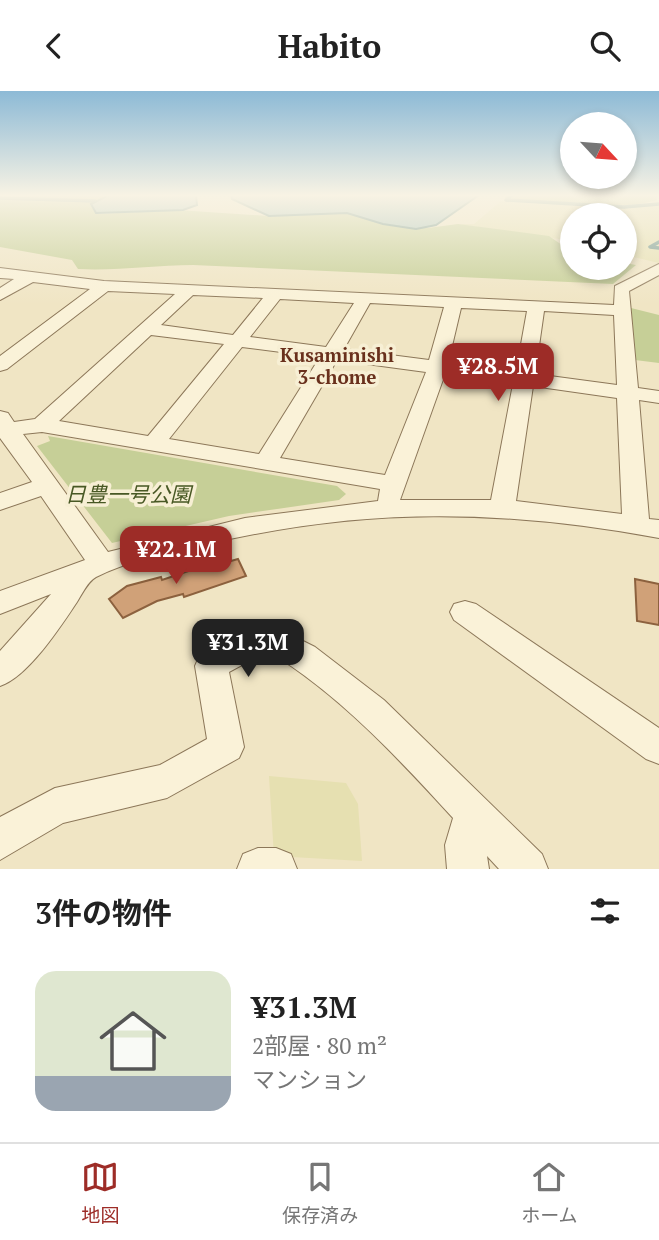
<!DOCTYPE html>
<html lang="ja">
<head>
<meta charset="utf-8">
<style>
  body { margin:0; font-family:"PT Serif","Noto Sans JP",serif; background:#f6f6f6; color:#222; height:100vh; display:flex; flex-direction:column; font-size:26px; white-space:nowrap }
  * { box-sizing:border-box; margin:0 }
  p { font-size:23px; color:#767676 }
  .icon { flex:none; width:38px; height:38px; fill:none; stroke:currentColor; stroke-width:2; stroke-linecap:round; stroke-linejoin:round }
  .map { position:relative; height:778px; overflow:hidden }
  .side { display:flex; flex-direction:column; background:#fff; flex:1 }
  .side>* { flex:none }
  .needle { width:46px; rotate:116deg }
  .fabs { position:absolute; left:560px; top:21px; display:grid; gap:14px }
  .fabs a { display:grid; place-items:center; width:77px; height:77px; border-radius:50%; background:#fff; box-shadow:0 4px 10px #0003; font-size:35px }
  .price { position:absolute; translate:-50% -60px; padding:0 16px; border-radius:14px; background:#9d2c27; color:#fff; font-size:23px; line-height:46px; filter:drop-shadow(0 2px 4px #0008) }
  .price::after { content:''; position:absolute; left:50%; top:42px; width:21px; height:16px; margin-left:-10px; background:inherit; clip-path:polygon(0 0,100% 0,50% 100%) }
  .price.active { background:#222; color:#fff }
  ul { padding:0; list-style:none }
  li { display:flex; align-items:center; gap:21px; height:175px; padding:0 35px }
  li+li { border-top:2px solid #e0e0e0 }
  li span { display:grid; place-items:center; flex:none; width:196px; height:140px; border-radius:21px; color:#555 }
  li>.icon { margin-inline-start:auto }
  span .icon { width:84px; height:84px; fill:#fffc; stroke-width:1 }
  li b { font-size:30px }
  h2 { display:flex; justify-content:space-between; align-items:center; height:84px; padding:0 35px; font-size:30px }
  header { display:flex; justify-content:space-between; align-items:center; height:91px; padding:0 35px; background:#fff; font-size:32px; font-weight:700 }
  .tabs { display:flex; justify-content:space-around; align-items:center; height:98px; border-top:2px solid #e0e0e0; background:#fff; font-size:19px; color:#767676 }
  .tabs a { display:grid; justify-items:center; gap:4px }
  .tabs .active { color:#9d2c27 }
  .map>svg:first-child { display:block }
  .farmland { fill:#e6e0b1 }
  .green { fill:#c6cf97 }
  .water { fill:#a6c3bc; stroke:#6c928a; stroke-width:2 }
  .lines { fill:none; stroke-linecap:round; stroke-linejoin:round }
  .stream { stroke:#6c928a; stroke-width:3.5 }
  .building { fill:#d0a178; stroke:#8c613e; stroke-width:2 }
  .minor-casing { stroke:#8c7759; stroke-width:2 }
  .minor { fill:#faf2d8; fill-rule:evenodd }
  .labels { text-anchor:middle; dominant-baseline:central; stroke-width:7; stroke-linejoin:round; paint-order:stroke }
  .far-neighbourhood-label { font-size:19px; font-weight:bold; fill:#69301c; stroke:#f7efd4 }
  .park-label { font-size:21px; font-style:italic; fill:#485824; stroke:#f7efd4 }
</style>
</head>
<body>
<header><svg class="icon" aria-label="back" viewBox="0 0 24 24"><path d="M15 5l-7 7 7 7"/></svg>Habito<svg class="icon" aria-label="search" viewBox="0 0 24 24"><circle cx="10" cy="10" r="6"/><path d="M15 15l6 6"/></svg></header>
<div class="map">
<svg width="659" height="778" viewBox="0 0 659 778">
  <rect width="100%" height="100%" fill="#f0e5c4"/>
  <!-- farmland -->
  <g class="farmland">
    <polygon points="526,109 617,116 659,113 659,172 625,164 625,124 572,124 572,150 458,133 474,133 501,110"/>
    <polygon points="269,685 346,692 358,713 362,770 274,765"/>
  </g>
  <!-- green -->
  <g class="green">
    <path d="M0,104h109l-17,8 2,8 6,3 78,-4 91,6 78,-3 44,13 37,2 30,-4 91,12 23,16v16h53v-5l11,2 -23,19 -420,-19c-38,0 -76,6 -115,4l-6,-9 -72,-13z"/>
    <path d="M506,104h150l1,5c-48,13 -104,2 -153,-2z"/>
    <polygon points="631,217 659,224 659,272 635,269"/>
    <polygon points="48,345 337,395 346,403 339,409 229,425 112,452 37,355 50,350"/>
  </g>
  <!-- water -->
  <g class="water">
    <polygon points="109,104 196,104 197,114 183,119 96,122 91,113"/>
    <polygon points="231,104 479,104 436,134 416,138 383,133 347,122 269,125 232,108"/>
  </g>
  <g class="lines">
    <!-- stream -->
    <g class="stream">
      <polyline points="512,104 506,109 624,116 659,113"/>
      <polyline points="1,107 95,110"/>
      <polyline points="659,151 650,156 659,157"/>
    </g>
  </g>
  <!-- building -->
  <g class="building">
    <polygon points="230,466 231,470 238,468 246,485 184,506 183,503 157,510 123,527 109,508 127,495 161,486 162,489"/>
    <polygon points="635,488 659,493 659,534 637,530"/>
  </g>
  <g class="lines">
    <!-- minor casing -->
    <g class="minor-casing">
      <g id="minor">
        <path d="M659,173v11l-30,16 9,97 21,3v12l-20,-3 10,119 10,1v18c-158,-29 -294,-31 -451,6 -36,8 -78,16 -112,33 -8,4 -14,17 -19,25 -16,24 -49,75 -77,84v-35l51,-57 -51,20v-23l85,-31 -44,-64 -41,14v-17l32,-11 -32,-44v-27l8,2 6,9 21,-3 140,-125 -67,-3 -101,78 -7,2v-15l90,-67 -57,-7 -33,18v-12l14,-9 -14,-1v-10l104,13 510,24 1,-19zM193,204l70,3 -30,37 -72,-10zM280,208l74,4 -28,44 -76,-10zM370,212l74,4 -15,53 -85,-11zM461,217l66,3 -11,61 -68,-9zM544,220l70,4 3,70 -82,-11zM151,244l73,9 -76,92 -89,-15zM242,256l78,10 -61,97 -90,-15zM337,269l89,12 -41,103 -105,-17zM445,283l68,10 -22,116h-91zM533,295l84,12 5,116 -106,-13zM42,341l338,57 -2,12 -133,17 -137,34 -85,-118z"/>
        <polygon points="465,510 476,513 659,637 659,673 646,668 454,529 450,521 454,513"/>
        <path d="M269,533l46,23 69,53 158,154 6,15h-49l-12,-13 2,13h-42l-2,-24 8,-27c-56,-61 -113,-123 -185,-167l-39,21 15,75 -5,11 -72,40 -104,25 -63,37v-43l55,-29 105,-23 47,-26 -12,-73 4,-9z"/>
        <polygon points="258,757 276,757 291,763 297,778 237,778 243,763"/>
      </g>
    </g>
    <!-- minor -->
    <use href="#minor" class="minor"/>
  </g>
  <!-- sky -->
  <linearGradient id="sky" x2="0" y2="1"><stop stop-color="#8dbad6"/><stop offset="0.49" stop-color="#f8f3e4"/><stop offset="1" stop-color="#f8f3e4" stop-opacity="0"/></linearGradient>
  <rect width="659" height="213" fill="url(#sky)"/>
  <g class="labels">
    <!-- far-neighbourhood labels -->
    <g class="far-neighbourhood-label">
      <text x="337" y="263">Kusaminishi<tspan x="337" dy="22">3-chome</tspan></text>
    </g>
    <!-- park labels -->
    <g class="park-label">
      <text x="128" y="403">日豊一号公園</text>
    </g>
  </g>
</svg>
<div class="fabs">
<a><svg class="needle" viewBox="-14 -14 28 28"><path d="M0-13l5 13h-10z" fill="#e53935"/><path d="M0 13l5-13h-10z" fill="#767676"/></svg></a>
<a><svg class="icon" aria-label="locate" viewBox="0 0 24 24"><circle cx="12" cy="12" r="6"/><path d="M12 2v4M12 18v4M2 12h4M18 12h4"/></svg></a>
</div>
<b class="price" style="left:498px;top:312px">¥28.5M</b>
<b class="price" style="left:176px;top:495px">¥22.1M</b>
<b class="price active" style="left:248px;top:588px">¥31.3M</b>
</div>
<section class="side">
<h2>3件の物件<svg class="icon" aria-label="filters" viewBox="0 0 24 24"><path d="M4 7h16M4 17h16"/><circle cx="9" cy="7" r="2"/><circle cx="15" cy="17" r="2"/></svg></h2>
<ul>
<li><span style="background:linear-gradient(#dfe7d0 75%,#9aa5b1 0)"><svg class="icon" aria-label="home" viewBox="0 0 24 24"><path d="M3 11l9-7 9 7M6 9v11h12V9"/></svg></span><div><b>¥31.3M</b><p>2部屋 · 80 m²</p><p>マンション</p></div></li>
</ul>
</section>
<nav class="tabs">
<a class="active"><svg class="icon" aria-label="map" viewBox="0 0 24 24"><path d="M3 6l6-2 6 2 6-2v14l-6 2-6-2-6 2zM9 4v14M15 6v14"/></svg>地図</a>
<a><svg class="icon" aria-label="saved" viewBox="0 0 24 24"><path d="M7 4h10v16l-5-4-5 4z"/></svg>保存済み</a>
<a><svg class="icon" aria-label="home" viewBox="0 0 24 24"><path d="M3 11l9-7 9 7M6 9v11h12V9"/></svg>ホーム</a>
</nav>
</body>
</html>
